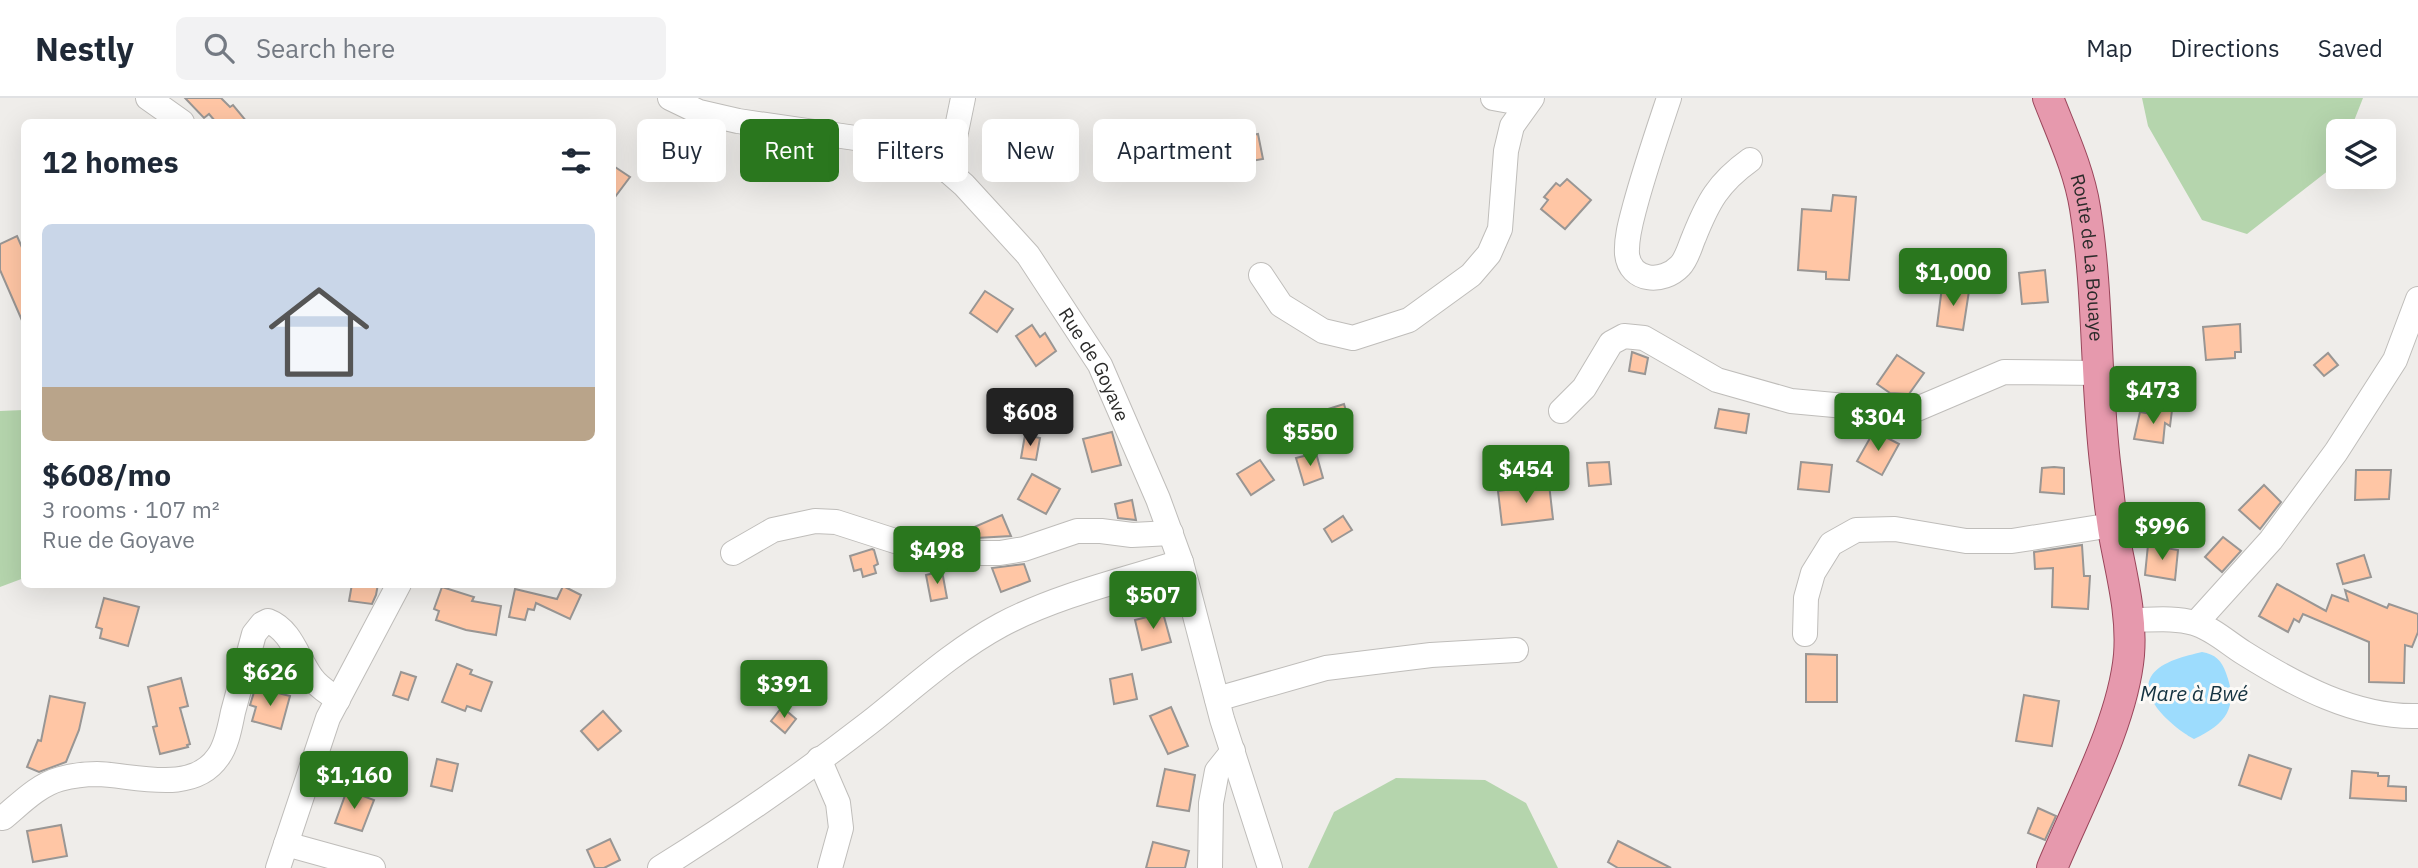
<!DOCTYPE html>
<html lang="en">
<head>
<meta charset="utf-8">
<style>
  body { margin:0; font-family:"IBM Plex Sans",sans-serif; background:#f2f2f3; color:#1f2937; height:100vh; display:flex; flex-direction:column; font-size:26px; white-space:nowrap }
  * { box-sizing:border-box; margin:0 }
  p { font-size:23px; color:#747a83 }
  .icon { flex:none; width:38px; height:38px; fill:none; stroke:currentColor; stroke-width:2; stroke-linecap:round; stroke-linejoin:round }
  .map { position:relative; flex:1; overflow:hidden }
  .panel { position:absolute; left:21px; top:21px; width:595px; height:469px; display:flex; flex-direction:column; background:#fff; border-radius:10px; box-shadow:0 7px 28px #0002 }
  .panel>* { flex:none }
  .guide { position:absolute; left:637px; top:21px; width:665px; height:63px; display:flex; gap:14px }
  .tools { position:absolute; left:2326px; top:21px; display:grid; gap:14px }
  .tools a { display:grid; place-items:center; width:70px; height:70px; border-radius:10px; background:#fff; box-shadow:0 7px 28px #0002; font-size:35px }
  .price { position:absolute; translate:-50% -60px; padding:0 16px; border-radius:7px; background:#2a771e; color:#fff; font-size:23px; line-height:46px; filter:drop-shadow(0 2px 4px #0008) }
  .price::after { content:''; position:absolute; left:50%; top:42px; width:21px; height:16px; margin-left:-10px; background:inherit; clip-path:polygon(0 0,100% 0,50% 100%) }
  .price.current { background:#222; color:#fff }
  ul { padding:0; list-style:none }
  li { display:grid; align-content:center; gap:14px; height:371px; padding:0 21px }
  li+li { border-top:2px solid #e0e1e3 }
  li span { display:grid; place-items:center; height:217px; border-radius:10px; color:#555 }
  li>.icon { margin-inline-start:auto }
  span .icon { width:126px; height:126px; fill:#fffc; stroke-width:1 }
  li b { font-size:30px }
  h2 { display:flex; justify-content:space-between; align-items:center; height:84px; padding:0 21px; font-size:30px }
  .tag { padding:0 24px; border-radius:10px; background:#fff; box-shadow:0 7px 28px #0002; font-size:24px; line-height:63px }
  .tag.current { background:#2a771e; color:#fff }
  header { display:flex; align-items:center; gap:42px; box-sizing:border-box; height:98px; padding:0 35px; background:#fff; border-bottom:2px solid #e0e1e3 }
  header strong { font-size:33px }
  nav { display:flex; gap:38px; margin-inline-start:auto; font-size:24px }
  .search { width:490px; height:63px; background:#f2f2f3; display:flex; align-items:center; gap:18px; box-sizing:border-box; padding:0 24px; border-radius:10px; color:#747a83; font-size:26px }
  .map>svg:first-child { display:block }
  .green { fill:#b5d5ad }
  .water { fill:#9ddcfd }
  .building { fill:#ffc6a5; stroke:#999694; stroke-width:2 }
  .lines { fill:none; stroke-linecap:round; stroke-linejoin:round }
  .minor-casing { stroke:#bfbdba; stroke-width:26 }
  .major-casing { stroke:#9a465b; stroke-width:32 }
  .minor { stroke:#fff; stroke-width:24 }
  .major { stroke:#e699ad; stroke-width:30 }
  .labels { text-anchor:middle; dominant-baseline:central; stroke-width:6; stroke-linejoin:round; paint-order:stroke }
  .street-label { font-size:19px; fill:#2b2b2a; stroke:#fcfaf7 }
  .water-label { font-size:21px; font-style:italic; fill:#143240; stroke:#fcfaf7 }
</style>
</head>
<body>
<header>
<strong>Nestly</strong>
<div class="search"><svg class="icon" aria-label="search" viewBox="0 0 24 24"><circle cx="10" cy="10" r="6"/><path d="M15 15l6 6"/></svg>Search here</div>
<nav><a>Map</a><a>Directions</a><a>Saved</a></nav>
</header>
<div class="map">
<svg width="2418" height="770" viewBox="0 0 2418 770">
  <rect width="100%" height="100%" fill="#efedea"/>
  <!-- green -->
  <g class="green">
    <polygon points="2142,0 2363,0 2350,33 2338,33 2338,65 2247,136 2202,122 2148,28"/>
    <polygon points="24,312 24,480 0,489 0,313"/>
    <polygon points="1396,680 1485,682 1526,705 1558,770 1308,770 1334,714"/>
  </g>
  <!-- water -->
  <path class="water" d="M2202,554c13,2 20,9 24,21 13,34 0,51 -32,66 -17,-9 -58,-41 -42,-64 10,-14 34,-19 50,-23z"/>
  <!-- building -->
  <g class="building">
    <polygon points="185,0 221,0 230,9 233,7 247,24 213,24 215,23 209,16 204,20"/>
    <polygon points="1258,36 1263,61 1227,67 1223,42"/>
    <polygon points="612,67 630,79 612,103"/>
    <polygon points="1567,81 1591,102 1565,131 1541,111 1548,102 1544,99 1556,85 1560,88"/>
    <polygon points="1833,97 1856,99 1849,182 1826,181 1826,174 1798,172 1802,111 1831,113"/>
    <polygon points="17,138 24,154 24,227 0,172 0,146"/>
    <polygon points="2045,172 2048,204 2022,206 2019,175"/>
    <polygon points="1942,189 1969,193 1963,232 1937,228"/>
    <polygon points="985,193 1013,211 997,234 970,215"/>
    <polygon points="2240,226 2241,254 2235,254 2235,260 2206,262 2203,229"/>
    <polygon points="1032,227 1040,239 1045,235 1056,253 1036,268 1016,238"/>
    <polygon points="1632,254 1648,260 1645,276 1629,273"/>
    <polygon points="2328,255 2338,267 2324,278 2314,267"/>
    <polygon points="1897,257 1924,275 1909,296 1890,295 1877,286"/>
    <polygon points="1344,306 1351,330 1332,336 1325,312"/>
    <polygon points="2159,310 2172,312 2170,328 2165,325 2163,345 2134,341 2140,314 2158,317"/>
    <polygon points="1719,311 1749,316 1746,335 1715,330"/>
    <polygon points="1874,333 1899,346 1882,377 1857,363"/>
    <polygon points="1112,334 1121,367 1092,374 1083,341"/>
    <polygon points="1025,337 1040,340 1036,362 1021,360"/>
    <polygon points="1316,355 1323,380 1304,387 1296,360"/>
    <polygon points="1260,362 1274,382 1251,397 1237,376"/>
    <polygon points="1609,364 1611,386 1589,388 1587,365"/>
    <polygon points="1801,364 1832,367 1829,394 1798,391"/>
    <polygon points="2054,369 2064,370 2064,396 2040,394 2042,370"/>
    <polygon points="2356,372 2391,372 2389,401 2355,402"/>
    <polygon points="1032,376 1060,391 1046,416 1018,401"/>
    <polygon points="1549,386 1553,421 1502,427 1498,393"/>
    <polygon points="2264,387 2281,404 2260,431 2239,412"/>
    <polygon points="1132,402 1136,422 1118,420 1115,406"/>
    <polygon points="1002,417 1011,438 976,440 972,430"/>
    <polygon points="1343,418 1352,432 1332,444 1324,431"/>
    <polygon points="2223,439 2241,453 2222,474 2205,459"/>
    <polygon points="2082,447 2084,478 2090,478 2088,511 2052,509 2053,470 2035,471 2034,454"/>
    <polygon points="2148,447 2178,452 2175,482 2145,477"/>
    <polygon points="872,451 874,452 878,466 874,468 876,475 863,479 861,471 854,473 850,458"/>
    <polygon points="2364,457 2371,479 2343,486 2337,466"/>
    <polygon points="1024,466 1030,483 1001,494 992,470"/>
    <polygon points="942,473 947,500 931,503 926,477"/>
    <polygon points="352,486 378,486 376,497 372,506 349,503"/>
    <polygon points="2277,486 2326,513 2332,497 2348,503 2345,492 2387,510 2389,506 2418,516 2418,534 2412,549 2405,547 2404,585 2369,584 2369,544 2303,516 2299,524 2294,521 2288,534 2259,518"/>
    <polygon points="563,488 581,497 570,521 536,505 534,512 528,511 525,522 509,519 515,491 557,501"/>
    <polygon points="442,489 474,499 472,503 501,508 496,537 466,532 436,522 439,513 434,511"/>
    <polygon points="104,500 139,509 128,548 100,540 102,531 96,529"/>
    <polygon points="1163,515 1171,544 1142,552 1135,522"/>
    <polygon points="1806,556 1837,557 1837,604 1806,604"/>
    <polygon points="457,566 472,572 470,576 492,584 481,613 467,608 465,613 442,604"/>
    <polygon points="401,574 416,579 408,602 393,597"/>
    <polygon points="1132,576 1137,601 1114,606 1110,581"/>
    <polygon points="181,580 188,608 180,610 190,646 187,647 188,649 160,656 153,629 157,628 148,589"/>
    <polygon points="255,591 261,593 262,591 290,598 281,631 252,623 256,609 250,607"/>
    <polygon points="2024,597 2059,603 2052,648 2016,643"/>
    <polygon points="50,598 85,605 79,632 66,664 39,674 27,669 38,642 41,643"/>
    <polygon points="782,609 796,621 785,635 771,623"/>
    <polygon points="1171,609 1188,648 1168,656 1150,618"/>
    <polygon points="603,613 621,633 598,652 581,633"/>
    <polygon points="2249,657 2291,671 2281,701 2239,687"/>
    <polygon points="437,661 458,666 452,693 431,688"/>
    <polygon points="1165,671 1195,677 1189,713 1157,708"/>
    <polygon points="2352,673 2378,675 2378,678 2389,678 2388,688 2406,689 2406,703 2350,700"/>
    <polygon points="347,692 374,702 362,733 335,725"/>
    <polygon points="2038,710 2056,718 2045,742 2028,735"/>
    <polygon points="61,727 67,758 33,764 27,733"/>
    <polygon points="610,741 620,762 604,770 595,770 587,752"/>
    <polygon points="1618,743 1671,770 1618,770 1608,764"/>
    <polygon points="1153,744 1189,753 1185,770 1146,770"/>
  </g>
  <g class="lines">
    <!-- minor casing -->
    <g class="minor-casing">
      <g id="minor">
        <polyline points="148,0 182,24"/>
        <path id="s1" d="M670,0l29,14 39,9 131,19 36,11 43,20 16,14 64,70 72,110 58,134 23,63 41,157 48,149"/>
        <polyline points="1493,0 1526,6"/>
        <path d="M1669,0c-12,36 -24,71 -34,108 -4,15 -9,32 -8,48 3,28 36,30 53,12 7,-7 10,-20 14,-29 14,-35 24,-54 56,-77"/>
        <polyline points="948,73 963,0"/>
        <polyline points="1261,177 1281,207 1323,233 1353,240 1409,222 1471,177 1489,156 1500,131 1506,53 1512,28 1532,0"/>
        <polyline points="1561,313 1584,290 1611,245 1624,238 1644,240 1717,282 1791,303 1856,309 1917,311 2004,274 2099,275"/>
        <polyline points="733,455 773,432 815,423 836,424 895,443 952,455 1000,455 1024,451 1077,433 1101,433 1132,437 1171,435"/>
        <path d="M2130,522c21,0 44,-3 64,3 18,5 34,20 50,30 51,32 112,65 174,63"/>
        <polyline points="2196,525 2271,442 2336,354 2395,262 2418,201"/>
        <polyline points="1805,536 1806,500 1813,475 1831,446 1856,432 1895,431 1966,443 2012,443 2112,427"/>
        <polyline points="1217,601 1326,570 1431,557 1516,552"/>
        <polyline points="819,661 838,705 841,730 830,770"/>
        <path d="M3,720c17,-14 35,-33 57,-39 11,-3 25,-5 37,-5 37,1 95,21 121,-17 9,-12 12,-31 15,-45 7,-26 14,-52 21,-78l8,-10 6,-3c24,9 30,39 44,57 6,9 17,15 26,22"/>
        <polyline points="286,746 373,770"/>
        <polyline points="278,770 328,620 399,486"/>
        <path d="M660,770c72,-45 142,-93 209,-145 43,-34 84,-72 132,-98 54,-29 122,-45 180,-63"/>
        <polyline points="1210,770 1211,705 1217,673 1233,653"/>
      </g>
    </g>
    <!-- major casing -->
    <g class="major-casing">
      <g id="major">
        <path id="s2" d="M2048,0c14,36 31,72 37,110 14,87 10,176 21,263 3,25 5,50 10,74 7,36 16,72 13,110 -6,67 -51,150 -77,213"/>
      </g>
    </g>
    <!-- minor -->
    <use href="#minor" class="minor"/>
    <!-- major -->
    <use href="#major" class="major"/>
  </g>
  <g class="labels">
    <!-- street labels -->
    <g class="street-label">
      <text stroke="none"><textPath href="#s2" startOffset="166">Route de La Bouaye</textPath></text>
      <text stroke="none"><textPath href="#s1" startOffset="534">Rue de Goyave</textPath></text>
    </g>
    <!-- water labels -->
    <g class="water-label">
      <text x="2194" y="595">Mare à Bwé</text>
    </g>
  </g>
</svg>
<div class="tools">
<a><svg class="icon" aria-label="layers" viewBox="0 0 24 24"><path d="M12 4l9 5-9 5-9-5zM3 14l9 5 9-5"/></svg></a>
</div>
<b class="price" style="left:1953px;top:210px">$1,000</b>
<b class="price" style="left:2153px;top:328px">$473</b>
<b class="price current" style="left:1030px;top:350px">$608</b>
<b class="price" style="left:1878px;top:355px">$304</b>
<b class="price" style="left:1310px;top:370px">$550</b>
<b class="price" style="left:1526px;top:407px">$454</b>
<b class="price" style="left:2162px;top:464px">$996</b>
<b class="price" style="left:937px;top:488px">$498</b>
<b class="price" style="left:1153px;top:533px">$507</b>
<b class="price" style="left:270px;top:610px">$626</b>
<b class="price" style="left:784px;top:622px">$391</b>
<b class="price" style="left:354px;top:713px">$1,160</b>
<div class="guide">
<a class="tag">Buy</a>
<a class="tag current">Rent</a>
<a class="tag">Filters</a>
<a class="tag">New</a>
<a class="tag">Apartment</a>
</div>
<section class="panel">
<h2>12 homes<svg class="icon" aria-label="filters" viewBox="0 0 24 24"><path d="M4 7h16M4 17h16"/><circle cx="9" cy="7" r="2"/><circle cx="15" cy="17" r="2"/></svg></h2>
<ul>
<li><span style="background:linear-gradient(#c9d6e8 75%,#b9a48a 0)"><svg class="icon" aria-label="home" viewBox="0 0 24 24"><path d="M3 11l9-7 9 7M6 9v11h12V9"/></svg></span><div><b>$608/mo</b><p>3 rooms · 107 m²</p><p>Rue de Goyave</p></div></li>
</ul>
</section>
</div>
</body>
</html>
